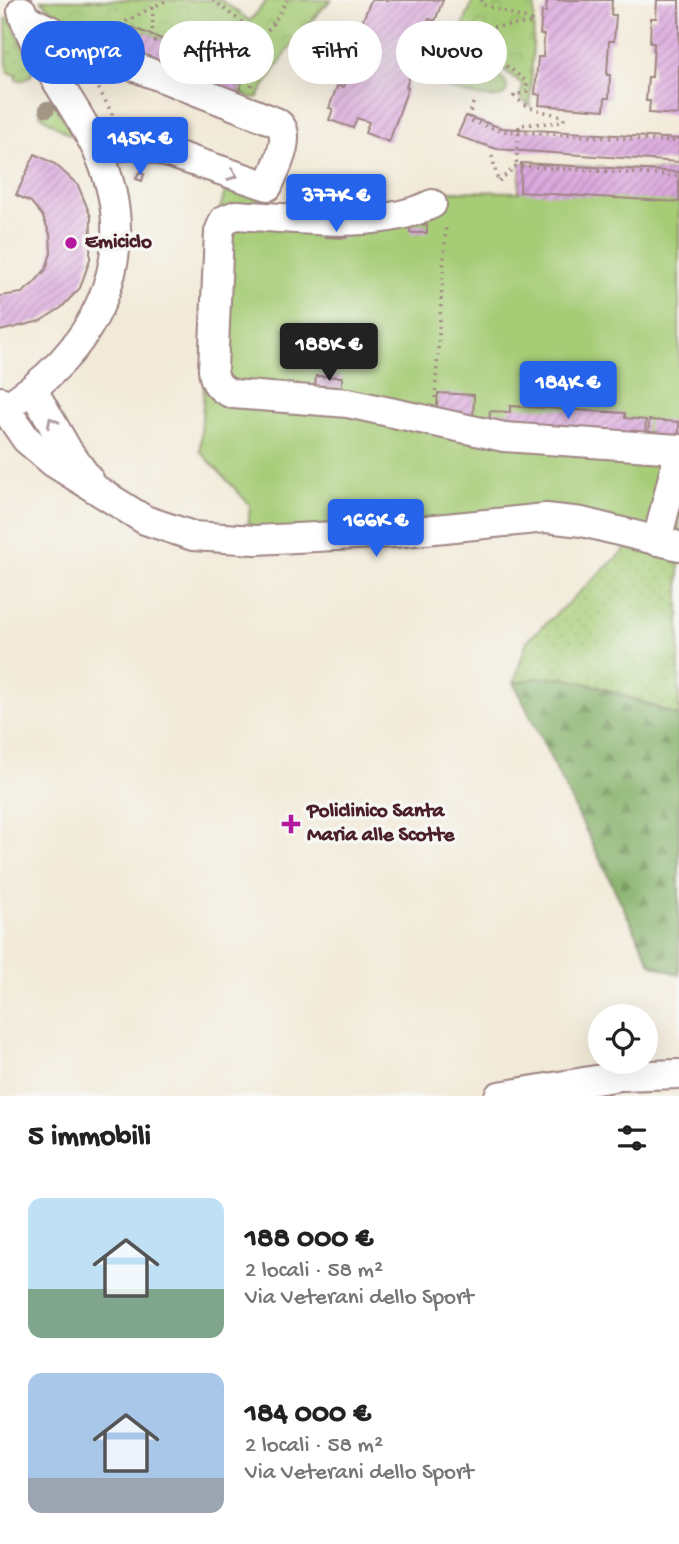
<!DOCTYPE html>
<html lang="it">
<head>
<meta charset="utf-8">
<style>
  body { margin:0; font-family:"Gochi Hand",sans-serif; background:#f6f6f6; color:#222; height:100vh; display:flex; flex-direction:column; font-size:26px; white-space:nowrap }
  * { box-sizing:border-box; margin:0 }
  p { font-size:23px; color:#767676 }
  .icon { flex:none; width:38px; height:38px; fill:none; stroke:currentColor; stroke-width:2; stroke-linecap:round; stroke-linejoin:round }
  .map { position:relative; height:1096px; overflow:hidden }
  .panel { display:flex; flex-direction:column; background:#fff; flex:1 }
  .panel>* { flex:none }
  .banner { position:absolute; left:21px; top:21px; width:637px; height:63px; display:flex; gap:14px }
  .fabs { position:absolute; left:588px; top:1004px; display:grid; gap:14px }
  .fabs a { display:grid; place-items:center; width:70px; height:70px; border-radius:50%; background:#fff; box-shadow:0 7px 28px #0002; font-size:35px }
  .price { position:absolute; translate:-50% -60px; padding:0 16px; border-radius:7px; background:#2563eb; color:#fff; font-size:23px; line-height:46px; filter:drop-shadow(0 2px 4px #0008) }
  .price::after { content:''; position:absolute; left:50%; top:42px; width:21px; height:16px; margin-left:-10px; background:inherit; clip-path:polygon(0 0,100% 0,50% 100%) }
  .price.current { background:#222; color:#fff }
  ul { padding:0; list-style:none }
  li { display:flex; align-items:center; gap:21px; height:175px; padding:0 28px }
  li span { display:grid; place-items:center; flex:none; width:196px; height:140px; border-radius:14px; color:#555 }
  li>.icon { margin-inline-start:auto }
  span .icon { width:84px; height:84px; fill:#fffc; stroke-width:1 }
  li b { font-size:30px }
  h2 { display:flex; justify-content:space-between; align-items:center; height:84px; padding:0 28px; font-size:30px }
  .chip { padding:0 24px; border-radius:32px; background:#fff; box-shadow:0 7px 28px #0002; font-size:24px; line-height:63px }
  .chip.current { background:#2563eb; color:#fff }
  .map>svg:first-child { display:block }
  .grass { fill:url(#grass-dots); stroke:#787650; stroke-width:2 }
  .forest { fill:url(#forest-firs); stroke:#676849; stroke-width:2 }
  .park { fill:url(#park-crowns); stroke:#787650; stroke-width:2 }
  .pitch { fill:#a6cc76; stroke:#787650; stroke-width:2 }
  .building { fill:url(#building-hatch) }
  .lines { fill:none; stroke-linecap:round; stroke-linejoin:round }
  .minor-casing { stroke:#9e8482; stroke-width:32 }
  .path { stroke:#9e8482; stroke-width:3.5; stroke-dasharray:2 5; stroke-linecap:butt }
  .minor { stroke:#fff; stroke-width:28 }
  .tree { fill:#a59786 }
  .oneway { stroke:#ae9aa0 }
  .poi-dot { fill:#b5179e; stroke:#f6f6f2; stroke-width:2.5 }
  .labels { text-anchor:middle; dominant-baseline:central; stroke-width:7; stroke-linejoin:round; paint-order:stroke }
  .poi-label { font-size:21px; font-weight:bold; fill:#4a1f2b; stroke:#f6f6f2; text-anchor:start }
</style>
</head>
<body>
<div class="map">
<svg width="679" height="1096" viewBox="0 0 679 1096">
  <defs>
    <pattern id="grass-dots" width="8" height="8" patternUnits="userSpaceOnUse" patternTransform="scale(1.75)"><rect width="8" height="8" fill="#a6cc76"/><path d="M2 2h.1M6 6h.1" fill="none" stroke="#90af66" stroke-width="1.8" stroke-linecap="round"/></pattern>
    <pattern id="forest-firs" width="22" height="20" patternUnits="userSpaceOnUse" patternTransform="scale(1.75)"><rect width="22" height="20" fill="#84b067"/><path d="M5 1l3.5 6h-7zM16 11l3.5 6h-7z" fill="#6e8f55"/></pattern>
    <pattern id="park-crowns" width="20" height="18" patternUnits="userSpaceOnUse" patternTransform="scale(1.75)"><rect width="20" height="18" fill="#a6cc76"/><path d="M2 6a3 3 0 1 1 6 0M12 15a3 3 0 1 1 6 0" fill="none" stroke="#90af66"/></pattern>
    <pattern id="building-hatch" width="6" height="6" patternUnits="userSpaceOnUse" patternTransform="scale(1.75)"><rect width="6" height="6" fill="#dca9de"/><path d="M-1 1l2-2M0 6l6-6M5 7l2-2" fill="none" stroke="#b489b4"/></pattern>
  </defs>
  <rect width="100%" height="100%" fill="#f6f6f2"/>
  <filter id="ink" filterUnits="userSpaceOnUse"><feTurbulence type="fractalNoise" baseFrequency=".0143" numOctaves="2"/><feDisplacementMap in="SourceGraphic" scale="14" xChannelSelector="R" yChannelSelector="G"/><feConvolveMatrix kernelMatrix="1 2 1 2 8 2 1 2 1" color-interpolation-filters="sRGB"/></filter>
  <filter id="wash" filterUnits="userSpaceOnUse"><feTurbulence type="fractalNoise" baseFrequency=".00686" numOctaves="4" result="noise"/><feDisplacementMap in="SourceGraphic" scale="28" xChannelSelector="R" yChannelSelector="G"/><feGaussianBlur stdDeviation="1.57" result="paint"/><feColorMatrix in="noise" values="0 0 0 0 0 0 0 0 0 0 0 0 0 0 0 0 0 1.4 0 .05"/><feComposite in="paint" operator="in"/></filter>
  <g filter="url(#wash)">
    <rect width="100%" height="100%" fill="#f2ead8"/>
    <!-- grass -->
    <g class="grass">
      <polygon points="6,18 10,18 32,67 32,75 24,80 16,80 16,75 7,71"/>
      <polygon points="48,98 53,100 73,133 70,135 41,116 39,108"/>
      <path d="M629,546l50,13v157c-52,-20 -108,-45 -165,-33l13,-42z"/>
    </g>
    <!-- forest -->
    <polygon class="forest" points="537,678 564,678 596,686 679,716 679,975 651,964 514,683"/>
    <!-- park -->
    <g class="park">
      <path d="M41,0h180l29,21 17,-21h64c-33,33 -49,58 -73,97l-6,1 -14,-6 8,-21 -115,-44 -29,10 -48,-24z"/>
      <polygon points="473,0 535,0 530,106 520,98 523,85 464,37 463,26"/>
      <path d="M422,41l21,7 11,-3 51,36c16,38 -80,-1 -91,-5l8,-22 -4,-2z"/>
    </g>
    <!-- pitch -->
    <polygon class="pitch" points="521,163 679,172 679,559 577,532 555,530 246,552 250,505 200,451 214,231 226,188 314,213 402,212 443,192 453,191 519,192"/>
    <g id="blocks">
      <!-- building -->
      <g class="building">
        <polygon points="371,0 443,0 435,21 429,19 418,52 422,54 414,76 410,75 406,87 408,88 389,142 365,133 369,122 357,118 353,128 329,120 333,109 329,108 337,86 344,87 351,67 348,66 351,56 346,54 356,29 359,30"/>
        <polygon points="547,0 612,0 611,15 616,15 614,41 609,41 607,75 610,75 609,98 605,98 604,110 539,105 540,95 535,94 538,57 543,57 544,35 540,34 542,12 546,12"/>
        <polygon points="657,0 679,0 679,115 649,113 650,101 646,101 648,77 652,77 654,43 650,43 651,18 656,18"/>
        <polygon points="131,27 246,72 237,96 121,52"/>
        <polygon points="466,116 502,128 679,139 679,162 497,149 457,136"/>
        <polygon points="35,154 55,164 78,185 91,217 90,259 80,288 61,308 40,321 0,331 0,296 22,293 34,283 46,269 51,253 50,234 42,215 31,202 16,195"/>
        <polygon points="521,163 679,172 679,202 520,192"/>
        <polygon points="139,172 144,174 142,181 136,179"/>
        <rect x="410" y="225" width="17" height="8"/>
        <polygon points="326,230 347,231 346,238 325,237"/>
        <polygon points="316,376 342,377 342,389 315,388"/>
        <polygon points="438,393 474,395 473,421 436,418"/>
        <polygon points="510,406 625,413 625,418 646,420 645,436 489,427 490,411 510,412"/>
        <polygon points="649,420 679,422 679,440 648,439"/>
      </g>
    </g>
  </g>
  <g filter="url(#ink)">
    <use href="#blocks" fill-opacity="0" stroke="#9e8482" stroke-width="2"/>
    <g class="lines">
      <!-- minor casing -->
      <g class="minor-casing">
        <g id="minor">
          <path d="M24,18l70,33 182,71c19,11 -1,48 -8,64l-126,-42 -15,-1 -28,11"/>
          <path d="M432,204c-54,27 -137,14 -196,11l-12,5 -5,12 -6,138c1,13 8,20 20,24l115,9 156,34 175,12"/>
          <polyline points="33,390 68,451 89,480"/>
          <polyline points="0,401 26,439 54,463 145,520 193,536 256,540 395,533 546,518 582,522 679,546"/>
          <path d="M0,410c93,-53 146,-153 98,-258 -22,-48 -59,-89 -76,-141"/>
          <polyline points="657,541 679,452"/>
          <polyline points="499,1096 620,1076 679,1074"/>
        </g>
      </g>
      <!-- path -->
      <g class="path">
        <polyline points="213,0 261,37"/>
        <path d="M482,0l-1,4 49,16 3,3 -59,6 -4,3 2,7 54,42 2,6 -1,4 -13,5c14,14 29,15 48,20l2,3 -1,3 -44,3 -3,41"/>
        <polyline points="153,7 152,40 235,72 275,21 287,0"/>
        <polyline points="107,31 167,0"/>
        <polyline points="92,76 116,121"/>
        <polyline points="251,86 267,33"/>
        <polyline points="473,103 468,120 501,131 679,142"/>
        <polyline points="492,156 498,182 516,166 679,176"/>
        <polyline points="435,398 446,224"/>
      </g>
      <!-- minor -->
      <use href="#minor" class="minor"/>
    </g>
    <!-- trees -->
    <circle class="tree" cx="47" cy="109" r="8"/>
    <!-- one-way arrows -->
    <defs><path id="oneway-chevron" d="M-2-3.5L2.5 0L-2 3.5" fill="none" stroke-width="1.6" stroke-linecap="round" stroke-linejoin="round" transform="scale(1.75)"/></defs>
    <g class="oneway">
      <use href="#oneway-chevron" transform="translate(233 175) rotate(19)"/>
      <use href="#oneway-chevron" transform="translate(52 422) rotate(-117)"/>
    </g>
  </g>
  <!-- markers -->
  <g class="poi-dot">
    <circle cx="71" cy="243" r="7"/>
    <path d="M287.5 813.5h7v7h7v7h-7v7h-7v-7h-7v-7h7z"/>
  </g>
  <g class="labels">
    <!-- poi labels -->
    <g class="poi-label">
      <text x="85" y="243">Emiciclo</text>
      <text x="307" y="812">Policlinico Santa<tspan x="307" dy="24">Maria alle Scotte</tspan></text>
    </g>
  </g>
</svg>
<div class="fabs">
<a><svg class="icon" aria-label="locate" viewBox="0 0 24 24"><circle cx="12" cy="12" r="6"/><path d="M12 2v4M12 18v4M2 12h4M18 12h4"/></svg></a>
</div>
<b class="price" style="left:140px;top:177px">145K €</b>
<b class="price" style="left:336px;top:234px">377K €</b>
<b class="price current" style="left:329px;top:383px">188K €</b>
<b class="price" style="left:568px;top:421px">184K €</b>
<b class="price" style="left:376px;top:559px">166K €</b>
<div class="banner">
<a class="chip current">Compra</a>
<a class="chip">Affitta</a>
<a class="chip">Filtri</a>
<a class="chip">Nuovo</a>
</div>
</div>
<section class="panel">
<h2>5 immobili<svg class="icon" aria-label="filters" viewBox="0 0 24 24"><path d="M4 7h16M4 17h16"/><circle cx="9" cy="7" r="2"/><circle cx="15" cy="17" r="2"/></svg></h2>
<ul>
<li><span style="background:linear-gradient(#bfe0f5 65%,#7fa58c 0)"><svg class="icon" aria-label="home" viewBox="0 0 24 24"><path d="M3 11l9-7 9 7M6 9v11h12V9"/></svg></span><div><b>188 000 €</b><p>2 locali · 58 m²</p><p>Via Veterani dello Sport</p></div></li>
<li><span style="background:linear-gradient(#a9c7e8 75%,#9aa5b1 0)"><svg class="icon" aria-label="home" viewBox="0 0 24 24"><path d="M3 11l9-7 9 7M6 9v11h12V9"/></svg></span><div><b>184 000 €</b><p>2 locali · 58 m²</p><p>Via Veterani dello Sport</p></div></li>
</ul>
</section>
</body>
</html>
